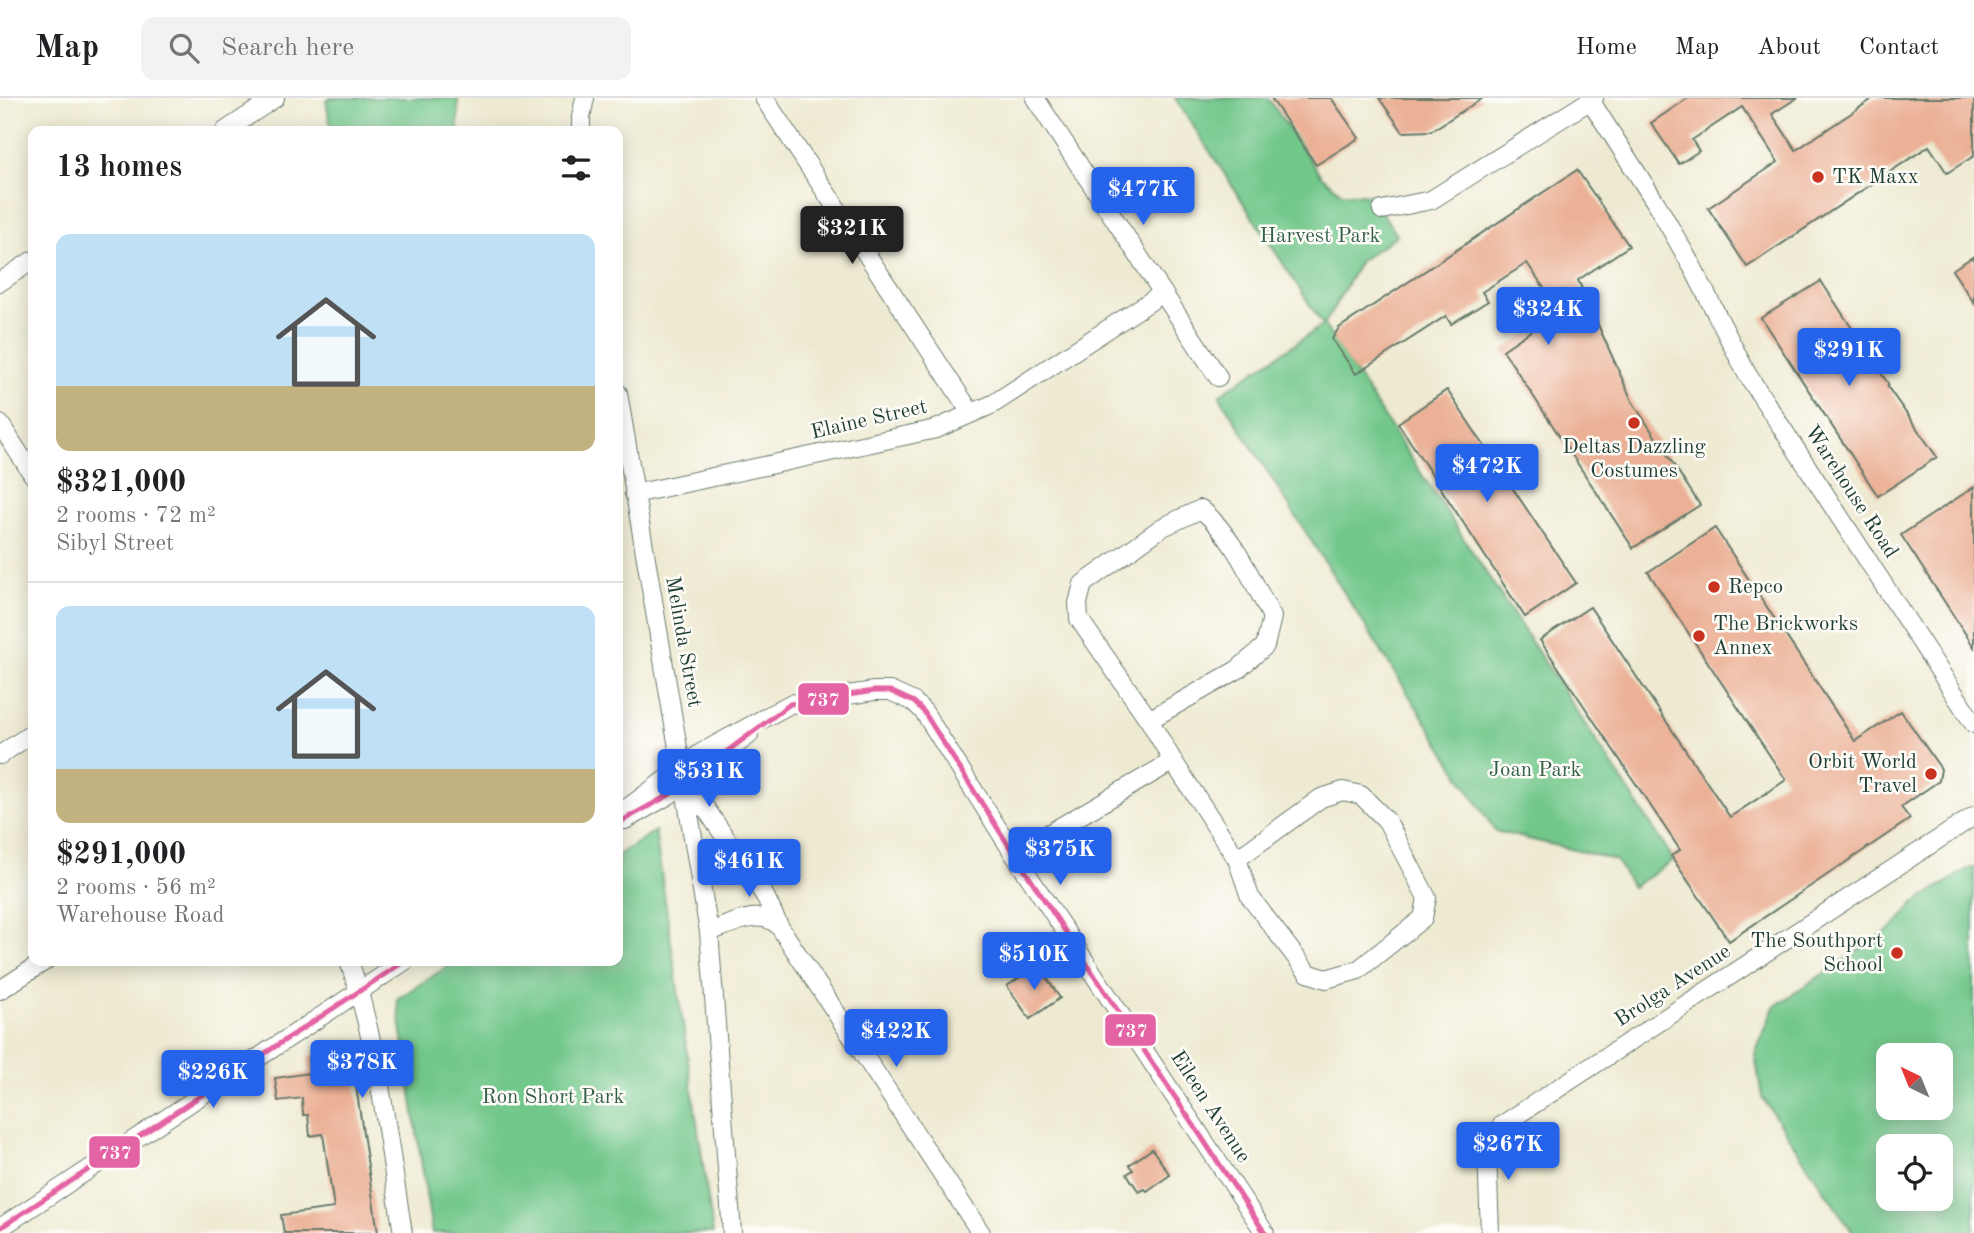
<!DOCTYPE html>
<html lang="en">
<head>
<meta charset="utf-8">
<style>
  body { margin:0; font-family:"Old Standard TT",serif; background:#f2f2f2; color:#202124; height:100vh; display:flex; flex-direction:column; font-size:26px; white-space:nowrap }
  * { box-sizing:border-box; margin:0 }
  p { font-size:23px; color:#757577 }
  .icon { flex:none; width:38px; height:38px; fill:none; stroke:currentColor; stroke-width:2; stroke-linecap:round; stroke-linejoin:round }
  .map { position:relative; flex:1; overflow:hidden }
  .sheet { position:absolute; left:28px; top:28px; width:595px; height:840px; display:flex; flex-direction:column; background:#fff; border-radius:14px; box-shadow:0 4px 18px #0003 }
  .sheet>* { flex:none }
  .needle { width:46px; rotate:317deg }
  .tools { position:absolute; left:1876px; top:945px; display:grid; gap:14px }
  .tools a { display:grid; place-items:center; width:77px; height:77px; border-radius:14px; background:#fff; box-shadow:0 4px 18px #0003; font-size:35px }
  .price { position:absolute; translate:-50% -60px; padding:0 16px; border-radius:7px; background:#2563eb; color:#fff; font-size:23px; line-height:46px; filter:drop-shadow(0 2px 4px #0008) }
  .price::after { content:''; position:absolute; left:50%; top:42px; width:21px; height:16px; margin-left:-10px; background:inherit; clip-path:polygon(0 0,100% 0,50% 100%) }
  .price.selected { background:#222; color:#fff }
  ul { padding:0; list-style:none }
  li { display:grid; align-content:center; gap:14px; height:371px; padding:0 28px }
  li+li { border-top:2px solid #e0e0e0 }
  li span { display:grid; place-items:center; height:217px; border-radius:14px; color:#555 }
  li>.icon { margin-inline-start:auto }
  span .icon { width:126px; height:126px; fill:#fffc; stroke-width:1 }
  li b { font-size:30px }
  h2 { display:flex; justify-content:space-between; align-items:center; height:84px; padding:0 28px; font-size:30px }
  header { display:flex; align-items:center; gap:42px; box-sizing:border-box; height:98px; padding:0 35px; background:#fff; border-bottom:2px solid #e0e0e0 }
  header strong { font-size:33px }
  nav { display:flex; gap:38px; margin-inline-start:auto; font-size:24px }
  .search { width:490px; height:63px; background:#f2f2f2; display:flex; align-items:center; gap:18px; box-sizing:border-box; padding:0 24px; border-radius:14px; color:#757577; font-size:26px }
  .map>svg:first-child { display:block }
  .green { fill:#72c78b; stroke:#488260; stroke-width:2; fill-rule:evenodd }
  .building { fill:#ebb095 }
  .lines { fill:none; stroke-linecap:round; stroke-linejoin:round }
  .street-casing { stroke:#677a6b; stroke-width:20 }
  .street { stroke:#fff; stroke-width:18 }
  .bus-1-casing { stroke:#fdfcf7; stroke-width:10 }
  .bus-1 { stroke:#e463a4; stroke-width:5 }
  .poi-dot { fill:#c8321e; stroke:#fdfcf7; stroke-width:2.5 }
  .labels { text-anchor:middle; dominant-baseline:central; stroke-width:5; stroke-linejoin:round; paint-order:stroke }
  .poi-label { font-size:21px; fill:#1f3d34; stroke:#fdfcf7; text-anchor:start }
  .park-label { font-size:21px; fill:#34604a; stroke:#fdfcf7 }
  .street-label { font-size:21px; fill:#1f3d34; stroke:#fdfcf7 }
  .line-badge { stroke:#fdfcf7; stroke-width:2.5 }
  .badge-label { font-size:19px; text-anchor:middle; font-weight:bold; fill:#fff }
</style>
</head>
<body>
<header>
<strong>Map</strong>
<div class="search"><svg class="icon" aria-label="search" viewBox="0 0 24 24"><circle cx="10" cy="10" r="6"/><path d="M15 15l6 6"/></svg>Search here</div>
<nav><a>Home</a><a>Map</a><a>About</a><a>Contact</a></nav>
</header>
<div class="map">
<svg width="1974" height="1135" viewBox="0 0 1974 1135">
  <rect width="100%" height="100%" fill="#fdfcf7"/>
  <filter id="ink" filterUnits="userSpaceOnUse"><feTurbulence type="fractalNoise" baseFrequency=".0143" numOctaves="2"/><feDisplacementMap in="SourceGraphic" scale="14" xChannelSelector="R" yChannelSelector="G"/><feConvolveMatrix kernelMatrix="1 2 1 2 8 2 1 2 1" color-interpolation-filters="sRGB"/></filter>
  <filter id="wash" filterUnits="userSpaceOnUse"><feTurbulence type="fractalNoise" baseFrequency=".00686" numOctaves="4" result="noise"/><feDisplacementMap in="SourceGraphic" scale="28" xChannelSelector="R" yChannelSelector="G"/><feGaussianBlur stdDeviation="1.57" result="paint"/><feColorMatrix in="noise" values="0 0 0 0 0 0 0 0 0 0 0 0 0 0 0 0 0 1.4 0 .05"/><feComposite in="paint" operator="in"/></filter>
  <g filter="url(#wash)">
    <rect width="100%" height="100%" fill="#eeead2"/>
    <!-- green -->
    <g class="green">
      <polygon points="331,0 458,0 458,33 332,33 326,3"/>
      <polygon points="1175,0 1268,0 1321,78 1342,95 1370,97 1397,137 1360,163 1324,227 1674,762 1632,789 1616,762 1495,733 1219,297 1323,227"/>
      <polygon points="655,733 713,1135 432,1135 397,901 456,863 618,863 618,757"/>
      <path d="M1971,769h3v366h-121l-91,-136 -7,-43 19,-47 121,-81 19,-23zM1888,957h53v53h-53zM1888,1048h53v53h-53z"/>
    </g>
    <g id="blocks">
      <!-- building -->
      <g class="building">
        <polygon points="1271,0 1331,0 1359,40 1316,67"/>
        <polygon points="1379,0 1483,0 1431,33 1403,34"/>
        <polygon points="1688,0 1797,0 1772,16 1796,52 1874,0 1974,0 1974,58 1947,75 1929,48 1747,169 1708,110 1778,64 1742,9 1692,42 1699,53 1679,66 1651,25"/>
        <polygon points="1577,72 1629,148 1578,182 1632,303 1700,407 1633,450 1503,252 1560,213 1527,165 1482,194 1488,203 1451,226 1446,218 1356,276 1332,241 1339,230"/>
        <polygon points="1974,158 1974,205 1952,172"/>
        <polygon points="1821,183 1889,287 1887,288 1937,359 1878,398 1761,220"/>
        <polygon points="1447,292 1576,485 1525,519 1398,325"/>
        <polygon points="1974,389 1974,549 1901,437"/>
        <polygon points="1715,430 1855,643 1901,613 1941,671 1939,683 1901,709 1910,721 1729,843 1671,758 1680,752 1540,542 1590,509 1730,719 1786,682 1648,474"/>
        <polygon points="1038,867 1060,900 1030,921 1007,888"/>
        <polygon points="329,946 340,949 350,948 378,1135 284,1135 281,1117 334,1110 323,1036 310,1038 308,1017 303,1017 302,1000 278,1003 275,980 310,975 308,960"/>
        <polygon points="1152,1051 1170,1077 1147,1093 1145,1091 1139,1094 1127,1076 1133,1072 1129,1067"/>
      </g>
    </g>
  </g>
  <g filter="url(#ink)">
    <use href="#blocks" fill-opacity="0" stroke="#677a6b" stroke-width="2"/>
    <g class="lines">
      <!-- street casing -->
      <g class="street-casing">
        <g id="street">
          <polyline points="764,0 971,315"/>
          <polyline points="1035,0 1218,279"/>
          <polyline points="1590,2 1656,105 1693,170 1747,276 1974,626"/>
          <polyline points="225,33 275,0"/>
          <polyline points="581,33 581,19 585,0"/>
          <polyline points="1382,112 1431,102 1594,0"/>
          <polyline points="0,184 33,162"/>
          <polyline points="618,295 709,834 732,1135"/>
          <polyline points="0,326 33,377"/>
          <polyline points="634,396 936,331 993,306 1163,195"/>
          <path d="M1149,622l88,-50 28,-24 7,-29c-20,-37 -38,-80 -71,-108l-40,19 -78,56 -5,19 1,16 70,101 24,41"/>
          <polyline points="0,657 33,635"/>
          <polyline points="687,683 765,798 779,828"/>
          <polyline points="618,717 701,655 790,606 874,593 890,593 914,604 924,614 1014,756 1265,1135"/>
          <polyline points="625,722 669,697 749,637"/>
          <polyline points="1014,756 1173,663 1237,761 1250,799 1308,875 1326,881 1358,872 1423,820 1427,800 1387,723 1361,697 1343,693 1321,700 1237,761"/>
          <path d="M709,834c21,-7 51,-25 70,-6l202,307"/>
          <path d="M349,863c30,87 39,181 54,272"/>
          <polyline points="0,892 45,863"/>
          <polyline points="0,1130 405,863"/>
          <polyline points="1490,1135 1487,1053 1502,1027 1974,718"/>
        </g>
      </g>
      <!-- street -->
      <use href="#street" class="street"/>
      <!-- bus-1 casing -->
      <g class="bus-1-casing">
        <g id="bus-1">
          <polyline points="618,725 669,697 790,606 874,593 890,593 914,604 924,614 1014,756 1265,1135"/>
          <polyline points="0,1130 405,863"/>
        </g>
      </g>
      <!-- bus-1 -->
      <use href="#bus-1" class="bus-1"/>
    </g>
  </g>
  <!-- markers -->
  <g class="poi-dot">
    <circle cx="1818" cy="79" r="7"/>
    <circle cx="1634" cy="325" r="7"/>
    <circle cx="1714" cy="489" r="7"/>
    <circle cx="1699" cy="538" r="7"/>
    <circle cx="1931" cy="676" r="7"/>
    <circle cx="1897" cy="855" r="7"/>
  </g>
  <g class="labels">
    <!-- poi labels -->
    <g class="poi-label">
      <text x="1832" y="79">TK Maxx</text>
      <text x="1634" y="349" text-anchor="middle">Deltas Dazzling<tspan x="1634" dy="24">Costumes</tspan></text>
      <text x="1728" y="489">Repco</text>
      <text x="1713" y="526">The Brickworks<tspan x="1713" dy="24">Annex</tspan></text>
      <text x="1917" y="664" text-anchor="end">Orbit World<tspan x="1917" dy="24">Travel</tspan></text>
      <text x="1883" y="843" text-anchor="end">The Southport<tspan x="1883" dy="24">School</tspan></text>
    </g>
    <!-- park labels -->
    <g class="park-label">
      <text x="1320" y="138">Harvest Park</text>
      <text x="1535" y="672">Joan Park</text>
      <text x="553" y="999">Ron Short Park</text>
    </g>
    <!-- street labels -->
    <g class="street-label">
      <text transform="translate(869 322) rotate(-13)">Elaine Street</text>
      <text transform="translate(1851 394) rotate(57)">Warehouse Road</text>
      <text transform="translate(683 544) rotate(80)">Melinda Street</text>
      <text transform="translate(1673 888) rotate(-33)">Brolga Avenue</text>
      <text transform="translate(1210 1009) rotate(57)">Eileen Avenue</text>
    </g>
  </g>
  <g class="line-badge">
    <rect x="797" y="584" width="53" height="34" rx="7" fill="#e463a4"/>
    <rect x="1104" y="915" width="53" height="34" rx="7" fill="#e463a4"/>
    <rect x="88" y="1037" width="53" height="34" rx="7" fill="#e463a4"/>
  </g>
  <g class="badge-label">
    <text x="823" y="608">737</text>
    <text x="1131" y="939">737</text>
    <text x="115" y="1061">737</text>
  </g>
</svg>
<div class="tools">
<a><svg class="needle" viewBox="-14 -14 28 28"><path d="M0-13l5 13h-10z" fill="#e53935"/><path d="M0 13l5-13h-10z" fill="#757577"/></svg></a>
<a><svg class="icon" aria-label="locate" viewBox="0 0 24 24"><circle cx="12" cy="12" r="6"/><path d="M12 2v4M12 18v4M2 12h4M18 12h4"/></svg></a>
</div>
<b class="price" style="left:1143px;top:129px">$477K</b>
<b class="price selected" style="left:852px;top:168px">$321K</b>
<b class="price" style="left:1548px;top:249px">$324K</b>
<b class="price" style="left:1849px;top:290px">$291K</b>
<b class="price" style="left:1487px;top:406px">$472K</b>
<b class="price" style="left:709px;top:711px">$531K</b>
<b class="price" style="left:1060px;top:789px">$375K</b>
<b class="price" style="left:749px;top:801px">$461K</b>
<b class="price" style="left:1034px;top:894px">$510K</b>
<b class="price" style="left:896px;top:971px">$422K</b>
<b class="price" style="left:362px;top:1002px">$378K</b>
<b class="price" style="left:213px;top:1012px">$226K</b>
<b class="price" style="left:1508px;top:1084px">$267K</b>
<section class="sheet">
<h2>13 homes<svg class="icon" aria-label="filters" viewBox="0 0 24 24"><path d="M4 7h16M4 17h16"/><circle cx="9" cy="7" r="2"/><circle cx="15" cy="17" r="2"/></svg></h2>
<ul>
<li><span style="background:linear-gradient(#bfe0f5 70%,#c2b280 0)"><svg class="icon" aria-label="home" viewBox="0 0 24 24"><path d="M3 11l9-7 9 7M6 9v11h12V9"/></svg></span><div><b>$321,000</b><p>2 rooms · 72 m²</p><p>Sibyl Street</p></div></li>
<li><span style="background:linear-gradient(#bfe0f5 75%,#c2b280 0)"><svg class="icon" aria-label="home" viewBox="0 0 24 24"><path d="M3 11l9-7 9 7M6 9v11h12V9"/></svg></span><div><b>$291,000</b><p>2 rooms · 56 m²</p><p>Warehouse Road</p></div></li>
</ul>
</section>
</div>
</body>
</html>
